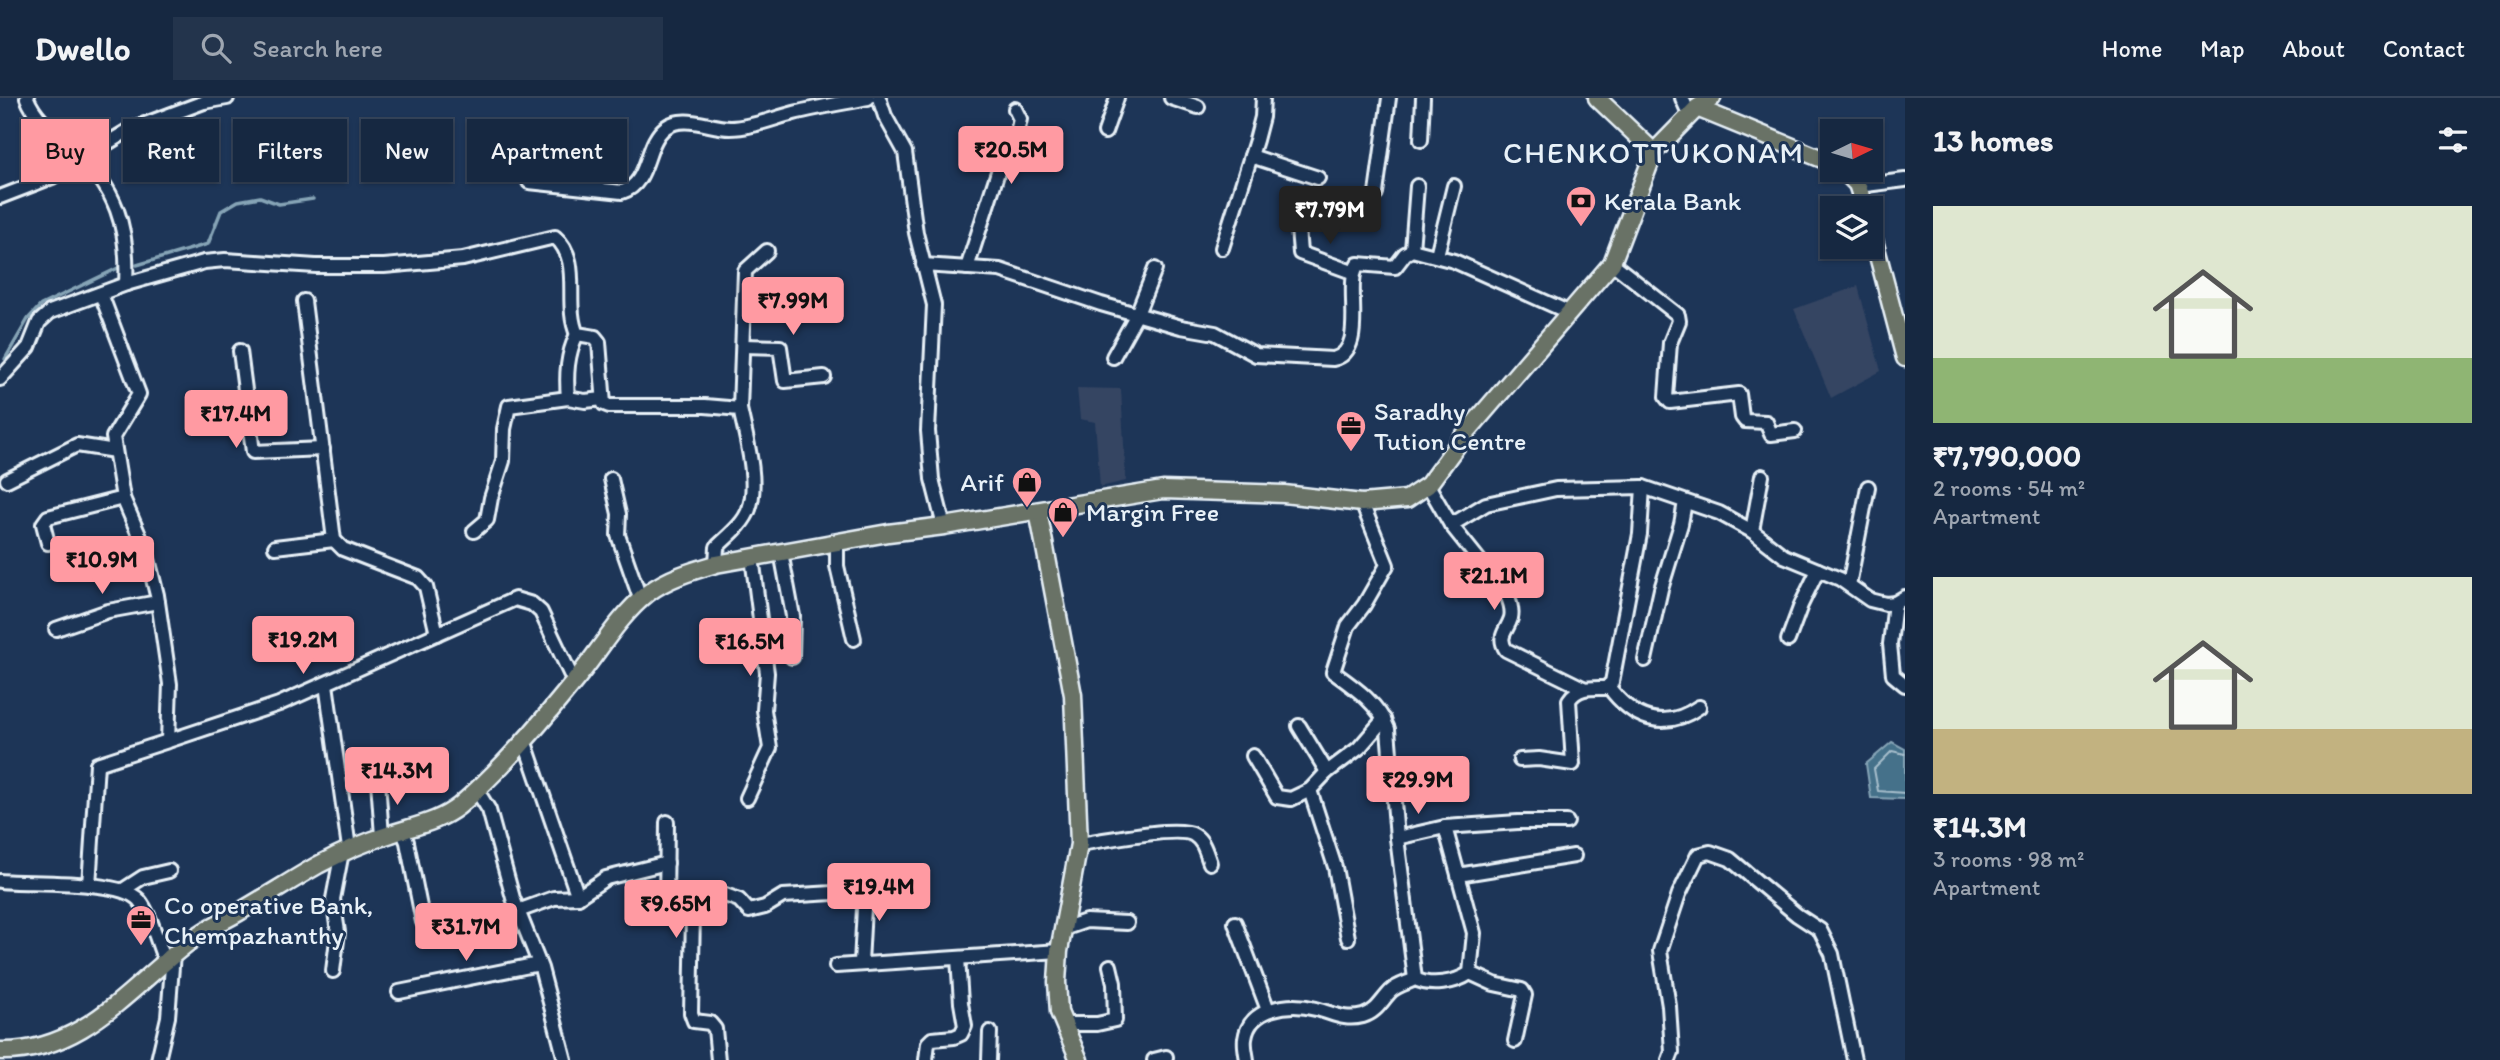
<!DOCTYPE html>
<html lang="en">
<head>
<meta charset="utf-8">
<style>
  body { margin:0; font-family:Itim,sans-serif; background:#23344c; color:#f1f3f6; height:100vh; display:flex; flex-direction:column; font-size:26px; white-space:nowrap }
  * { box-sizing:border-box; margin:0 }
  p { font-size:23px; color:#9ea6b1 }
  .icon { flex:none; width:38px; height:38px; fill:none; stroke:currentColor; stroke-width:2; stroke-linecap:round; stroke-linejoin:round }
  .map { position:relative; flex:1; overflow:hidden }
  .sheet { display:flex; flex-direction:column; background:#162841; width:595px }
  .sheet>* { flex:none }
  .guide { position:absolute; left:21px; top:21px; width:665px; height:63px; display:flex; gap:14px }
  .needle { width:46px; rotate:85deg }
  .fabs { position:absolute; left:1820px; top:21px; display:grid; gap:14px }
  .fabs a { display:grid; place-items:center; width:63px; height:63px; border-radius:0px; background:#162841; box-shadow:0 2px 5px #0004,0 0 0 2px #35445a; font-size:35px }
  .price { position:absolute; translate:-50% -60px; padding:0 16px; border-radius:7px; background:#ff9aa2; color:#111; font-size:23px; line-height:46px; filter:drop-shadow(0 2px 4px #0008) }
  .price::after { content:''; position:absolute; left:50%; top:42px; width:21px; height:16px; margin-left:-10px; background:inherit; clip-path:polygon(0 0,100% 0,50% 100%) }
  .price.current { background:#222; color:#fff }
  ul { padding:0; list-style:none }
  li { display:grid; align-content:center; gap:14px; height:371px; padding:0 28px }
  li span { display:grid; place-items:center; height:217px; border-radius:0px; color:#555 }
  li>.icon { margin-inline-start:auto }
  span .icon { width:126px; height:126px; fill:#fffc; stroke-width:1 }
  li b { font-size:30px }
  h2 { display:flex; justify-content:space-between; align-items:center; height:84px; padding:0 28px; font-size:30px }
  .tag { padding:0 24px; border-radius:0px; background:#162841; box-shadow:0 2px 5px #0004,0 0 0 2px #35445a; font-size:24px; line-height:63px }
  .tag.current { background:#ff9aa2; color:#111 }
  header { display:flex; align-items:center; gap:42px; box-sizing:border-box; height:98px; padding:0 35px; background:#162841; border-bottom:2px solid #35445a }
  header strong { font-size:33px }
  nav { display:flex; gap:38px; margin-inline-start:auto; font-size:24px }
  .search { width:490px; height:63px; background:#23344c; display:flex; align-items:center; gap:18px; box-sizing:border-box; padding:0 24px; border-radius:0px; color:#9ea6b1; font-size:26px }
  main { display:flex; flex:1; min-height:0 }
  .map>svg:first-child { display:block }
  .built { fill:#344462 }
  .water { fill:#45718a; stroke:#86a4b6; stroke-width:2 }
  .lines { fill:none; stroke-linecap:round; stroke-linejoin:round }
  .shore { stroke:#a7becc; stroke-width:2 }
  .stream { stroke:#86a4b6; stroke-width:3.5 }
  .minor-casing { stroke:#e8f1f8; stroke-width:18 }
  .major-casing { stroke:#e8f1f8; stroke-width:21 }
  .minor { stroke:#1d3557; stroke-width:12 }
  .major { stroke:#697266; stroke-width:16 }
  .labels { text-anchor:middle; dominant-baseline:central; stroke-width:6; stroke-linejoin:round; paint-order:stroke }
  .poi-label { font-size:26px; fill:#e8f1f8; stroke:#1d3557; text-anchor:start }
  .quarter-label { font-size:30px; letter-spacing:2px; fill:#e8f1f8; stroke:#1d3557 }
</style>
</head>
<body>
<header>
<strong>Dwello</strong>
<div class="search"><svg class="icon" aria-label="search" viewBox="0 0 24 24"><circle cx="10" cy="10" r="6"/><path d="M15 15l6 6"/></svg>Search here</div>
<nav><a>Home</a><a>Map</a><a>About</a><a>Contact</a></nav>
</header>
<main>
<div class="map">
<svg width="1905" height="962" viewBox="0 0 1905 962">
  <rect width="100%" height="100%" fill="#1d3557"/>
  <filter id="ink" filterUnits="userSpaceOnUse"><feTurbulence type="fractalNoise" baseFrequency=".0143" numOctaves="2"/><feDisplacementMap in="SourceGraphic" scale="14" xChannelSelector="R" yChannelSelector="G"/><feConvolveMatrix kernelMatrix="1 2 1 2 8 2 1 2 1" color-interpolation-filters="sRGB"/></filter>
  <g filter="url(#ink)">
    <!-- built -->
    <g class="built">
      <polygon points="1858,188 1881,273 1831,300 1794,211"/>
      <polygon points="1077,290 1121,291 1126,383 1100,389 1095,324 1080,321"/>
    </g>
    <!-- water -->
    <polygon class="water" points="1892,644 1905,651 1905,701 1871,700 1866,666"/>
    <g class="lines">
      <!-- shore -->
      <polyline class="shore" points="1905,656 1892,653 1874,671 1878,693 1905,695"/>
      <!-- stream -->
      <g class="stream">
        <polyline points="137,167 208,146 221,113 238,103 260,99 279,106 313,101"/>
        <polyline points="5,261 28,221 41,207 118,170"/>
      </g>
      <!-- minor casing -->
      <g class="minor-casing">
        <g id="minor">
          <polyline points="879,0 885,18 905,54 916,135 934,207 928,333 932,381 944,428"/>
          <polyline points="1171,0 1198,9"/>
          <polyline points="1682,0 1690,18"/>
          <polyline points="1105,34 1117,0"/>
          <polyline points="1421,42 1423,0"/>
          <polyline points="1251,58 1318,80"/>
          <path d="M529,84l93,10c29,-9 22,-49 44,-65 18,-13 44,1 64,1 21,0 44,-10 64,-15 24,-6 49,-10 74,-15"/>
          <polyline points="1858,88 1905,82"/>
          <polyline points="1376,95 1389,0"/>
          <polyline points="0,99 52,79 129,32 204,4 227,0"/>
          <polyline points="1298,130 1300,155 1352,174"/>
          <polyline points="1222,150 1256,42 1262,19 1263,0"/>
          <polyline points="1412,152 1417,88"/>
          <polyline points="1437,157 1454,88"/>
          <polyline points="1612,165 1678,217 1679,223 1670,245 1666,299 1670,304 1739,296 1742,319 1745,323 1766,324 1771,336 1795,333"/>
          <path d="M923,167l77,5 101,34 80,23 34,6 41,22 77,4c36,-8 10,-74 25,-95l37,3 10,-13 7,-4 42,11 114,51"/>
          <polyline points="967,170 1004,55 1017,35 1020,21 1015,11"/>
          <path d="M126,186l78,-22 21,-2 91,6h68l79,-7 92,-22c28,24 8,66 22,97l18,3 4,5 5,62 5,2h96l35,3c6,28 19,73 9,100 -5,15 -21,27 -32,38l-1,17"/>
          <polyline points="101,196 139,296 113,339 123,400 146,453 157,497 170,586 168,643 279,606 515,501 532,506 541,514 574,584"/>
          <polyline points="304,203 334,442 343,451 418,480 426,489 437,536"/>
          <polyline points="743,248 780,249 785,283 824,279"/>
          <polyline points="240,253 253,354 323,351"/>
          <polyline points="1113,259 1137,216 1155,171"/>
          <path d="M0,281l29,-32 10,-25 11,-10 76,-28c3,-57 -10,-96 -52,-135 -18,-16 -38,-28 -47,-51"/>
          <path d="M568,300c-2,-23 -1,-43 9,-64"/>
          <polyline points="740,311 745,173 767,153"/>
          <polyline points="611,381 619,416 618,437 641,503"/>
          <polyline points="7,382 77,347 115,353"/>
          <path d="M1428,387l23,40 56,70c3,7 6,15 4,23 -4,13 -14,18 -5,32l77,38"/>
          <path d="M1362,405l25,62 -23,40 -16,21 -15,46c21,15 46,32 55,57l9,109 18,141"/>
          <polyline points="1451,427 1486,406 1556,391 1643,389 1719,415 1752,433 1784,458 1840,481 1870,502 1886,506 1895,505 1905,499"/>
          <polyline points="474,433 487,422 491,400 503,363 504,331 509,308 568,300 585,303 603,301"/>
          <polyline points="1752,433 1762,378"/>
          <polyline points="837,444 837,468 854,541"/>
          <polyline points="48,445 43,426 48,419 123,400"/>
          <polyline points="275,449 334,442"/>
          <polyline points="781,454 793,518 792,559"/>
          <polyline points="1849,487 1868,389"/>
          <polyline points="1895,505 1890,546 1893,577 1905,587"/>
          <polyline points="56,531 108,513 158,504"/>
          <polyline points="1788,542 1801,507 1818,472"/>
          <polyline points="1645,562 1661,491 1681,426 1685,404"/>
          <polyline points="326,586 349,750"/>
          <path d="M1608,588c24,33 56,46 91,21"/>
          <polyline points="1299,628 1327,674"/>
          <polyline points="524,642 578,799"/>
          <polyline points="1253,658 1277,699 1291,701 1310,692 1327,674 1359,650 1384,621"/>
          <path d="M1520,662l19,-1 34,5 -4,-64c9,-14 23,-12 37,-12l6,-6 28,-148 3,-47"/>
          <polyline points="378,683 382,738"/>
          <polyline points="476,691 489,712 513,800 541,870 565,962"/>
          <polyline points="1310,692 1335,769 1348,840"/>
          <polyline points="747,700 770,650 764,612 767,575 752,459"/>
          <path d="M667,724l-1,84c7,9 19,1 27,8l-2,99 3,8 16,2 5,6 3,31"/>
          <polyline points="402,732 407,744 423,824"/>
          <polyline points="1397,740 1445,729 1518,724 1567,724"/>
          <path d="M1079,746c21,-3 100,-19 115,-9 10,6 12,18 16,28"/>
          <polyline points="1458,777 1574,758"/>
          <path d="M0,783c31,3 120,-2 139,19 11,13 19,44 26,61"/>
          <polyline points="89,787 97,666 168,643"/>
          <polyline points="123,792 143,779 169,773"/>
          <polyline points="518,813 554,800 578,799 606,780 667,765"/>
          <polyline points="693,816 710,804 725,797 739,802 749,813 765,809 783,798 850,794 868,802"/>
          <polyline points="1235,825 1268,912"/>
          <polyline points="1063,831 1086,823 1127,825"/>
          <polyline points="861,865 864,810 885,781"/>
          <polyline points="836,868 1059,853"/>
          <polyline points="333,873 338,834 333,801 342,754"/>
          <polyline points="1470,875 1494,886 1522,892 1525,897 1515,943"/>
          <polyline points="399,894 539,866"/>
          <polyline points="1064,926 1097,926 1115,922 1114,885 1110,868"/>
          <polyline points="158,962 168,919 173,856"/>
          <polyline points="926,962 928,945 932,941 954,939 961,936 965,928 961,905 958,860"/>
          <polyline points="989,962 990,934"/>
          <polyline points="1154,962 1166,959"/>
          <path d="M1247,962c-1,-7 -3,-15 -2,-21 4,-32 45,-37 71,-30 17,4 28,12 47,7 14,-4 18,-15 28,-25 6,-6 16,-8 24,-12 16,8 40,4 55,-6l4,-40 -29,-106"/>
          <polyline points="1669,962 1672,954 1669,908 1660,853 1679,796 1698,757 1710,754 1730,761 1797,817 1820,832 1832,856 1854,962"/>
        </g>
      </g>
      <!-- major casing -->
      <g class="major-casing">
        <g id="major">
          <polyline points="1597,0 1654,54"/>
          <polyline points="1697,10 1832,65"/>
          <polyline points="1843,72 1857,86 1865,110"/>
          <polyline points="1871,131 1905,260"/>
          <polyline points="1038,413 1073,597 1079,746 1059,853 1057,884 1059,914 1079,962"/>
          <path d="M0,953c87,2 135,-71 200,-117 13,-9 28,-15 41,-23 26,-15 51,-31 77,-46 24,-13 47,-23 73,-31 23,-8 48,-12 68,-28 42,-36 80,-81 115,-124 24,-29 44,-65 74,-89 20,-15 44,-22 68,-29l172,-31 56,-7 219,-36 121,4 78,9 45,-4 21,-14 38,-52 146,-170 42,-111 43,-44 15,-10"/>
        </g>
      </g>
      <!-- minor -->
      <use href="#minor" class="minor"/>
      <!-- major -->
      <use href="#major" class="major"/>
    </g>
  </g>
  <!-- icons -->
  <defs>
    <g id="bank-pin" transform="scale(1.575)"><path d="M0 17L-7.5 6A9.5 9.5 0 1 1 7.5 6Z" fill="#ff9aa2" stroke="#1d3557"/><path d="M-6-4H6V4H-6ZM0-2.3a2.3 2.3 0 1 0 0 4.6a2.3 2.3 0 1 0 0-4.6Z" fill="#111"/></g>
    <g id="office-pin" transform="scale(1.575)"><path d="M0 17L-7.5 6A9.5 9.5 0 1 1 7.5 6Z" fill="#ff9aa2" stroke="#1d3557"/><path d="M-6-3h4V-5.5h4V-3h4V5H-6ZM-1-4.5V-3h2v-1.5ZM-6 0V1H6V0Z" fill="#111"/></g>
    <g id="shop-pin" transform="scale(1.575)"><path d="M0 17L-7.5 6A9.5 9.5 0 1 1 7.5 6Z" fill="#ff9aa2" stroke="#1d3557"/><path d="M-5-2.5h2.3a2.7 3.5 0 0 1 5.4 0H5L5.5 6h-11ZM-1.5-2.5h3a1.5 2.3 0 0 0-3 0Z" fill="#111"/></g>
  </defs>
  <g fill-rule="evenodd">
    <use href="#bank-pin" x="1581" y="103"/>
    <use href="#office-pin" x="1351" y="328"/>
    <use href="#shop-pin" x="1027" y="384"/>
    <use href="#shop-pin" x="1063" y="414"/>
    <use href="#office-pin" x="141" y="822"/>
  </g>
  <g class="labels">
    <!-- poi labels -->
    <g class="poi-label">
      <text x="1604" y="103">Kerala Bank</text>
      <text x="1374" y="313">Saradhy<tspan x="1374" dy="30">Tution Centre</tspan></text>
      <text x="1004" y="384" text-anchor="end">Arif</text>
      <text x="1086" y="414">Margin Free</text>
      <text x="164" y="807">Co operative Bank,<tspan x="164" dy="30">Chempazhanthy</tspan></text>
    </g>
    <!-- quarter labels -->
    <g class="quarter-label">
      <text x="1654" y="54">CHENKOTTUKONAM</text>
    </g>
  </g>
</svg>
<div class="fabs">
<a><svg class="needle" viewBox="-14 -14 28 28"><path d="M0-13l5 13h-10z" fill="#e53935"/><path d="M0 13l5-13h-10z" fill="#9ea6b1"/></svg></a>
<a><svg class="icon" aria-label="layers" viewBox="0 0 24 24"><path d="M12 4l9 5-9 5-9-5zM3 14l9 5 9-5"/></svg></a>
</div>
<b class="price" style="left:1011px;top:88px">₹20.5M</b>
<b class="price current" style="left:1330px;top:148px">₹7.79M</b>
<b class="price" style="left:793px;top:239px">₹7.99M</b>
<b class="price" style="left:236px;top:352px">₹17.4M</b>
<b class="price" style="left:102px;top:498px">₹10.9M</b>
<b class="price" style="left:1494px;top:514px">₹21.1M</b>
<b class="price" style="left:303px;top:578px">₹19.2M</b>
<b class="price" style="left:750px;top:580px">₹16.5M</b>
<b class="price" style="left:397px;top:709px">₹14.3M</b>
<b class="price" style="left:1418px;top:718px">₹29.9M</b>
<b class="price" style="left:879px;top:825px">₹19.4M</b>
<b class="price" style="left:676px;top:842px">₹9.65M</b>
<b class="price" style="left:466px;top:865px">₹31.7M</b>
<div class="guide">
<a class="tag current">Buy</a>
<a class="tag">Rent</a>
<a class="tag">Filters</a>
<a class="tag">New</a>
<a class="tag">Apartment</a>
</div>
</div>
<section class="sheet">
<h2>13 homes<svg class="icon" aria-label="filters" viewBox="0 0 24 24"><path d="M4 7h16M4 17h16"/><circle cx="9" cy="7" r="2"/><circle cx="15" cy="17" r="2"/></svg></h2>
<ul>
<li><span style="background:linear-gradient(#dfe7d0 70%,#8fb573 0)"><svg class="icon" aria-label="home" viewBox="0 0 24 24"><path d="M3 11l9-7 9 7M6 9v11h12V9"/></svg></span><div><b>₹7,790,000</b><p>2 rooms · 54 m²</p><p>Apartment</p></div></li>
<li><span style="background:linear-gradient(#dfe7d0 70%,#c2b280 0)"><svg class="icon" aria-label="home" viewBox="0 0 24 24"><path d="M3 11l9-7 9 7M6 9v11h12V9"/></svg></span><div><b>₹14.3M</b><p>3 rooms · 98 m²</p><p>Apartment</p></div></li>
</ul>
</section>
</main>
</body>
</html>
